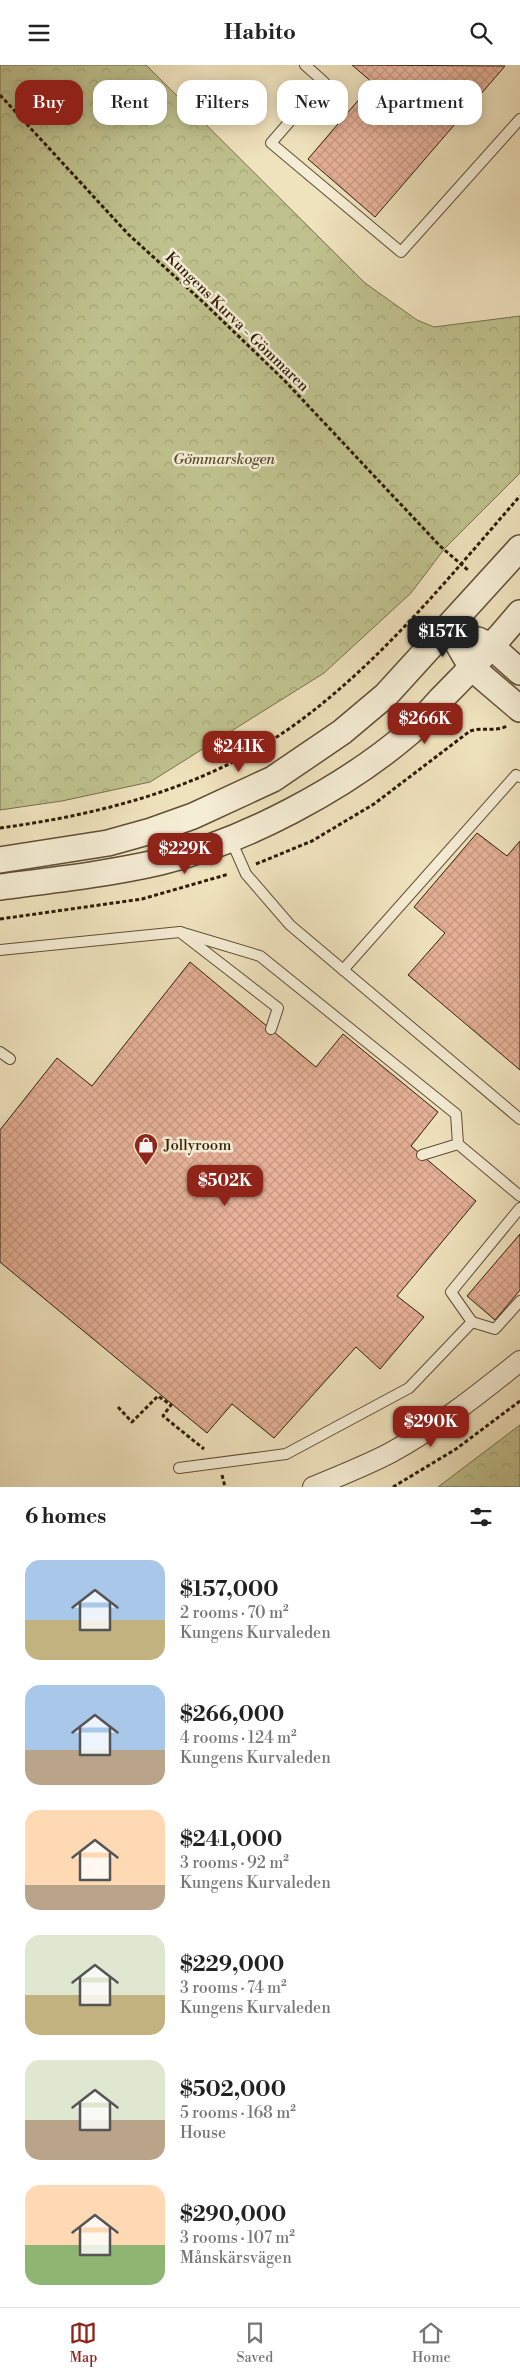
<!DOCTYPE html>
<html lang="en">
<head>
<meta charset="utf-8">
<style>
  body { margin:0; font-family:"Libre Bodoni",serif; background:#f6f6f6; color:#222; height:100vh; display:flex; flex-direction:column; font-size:19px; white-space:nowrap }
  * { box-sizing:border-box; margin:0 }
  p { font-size:16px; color:#767676 }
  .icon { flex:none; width:28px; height:28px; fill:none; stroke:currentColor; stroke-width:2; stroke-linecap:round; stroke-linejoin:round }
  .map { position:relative; height:1422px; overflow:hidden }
  .sheet { display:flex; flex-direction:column; background:#fff; flex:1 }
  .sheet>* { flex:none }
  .top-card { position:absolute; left:15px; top:15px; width:490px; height:45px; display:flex; gap:10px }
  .price { position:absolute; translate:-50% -42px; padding:0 11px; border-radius:10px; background:#8f2418; color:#fff; font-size:16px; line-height:32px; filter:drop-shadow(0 1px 2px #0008) }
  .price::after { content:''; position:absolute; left:50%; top:30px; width:15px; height:11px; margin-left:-8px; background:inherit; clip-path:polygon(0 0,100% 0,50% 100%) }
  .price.active { background:#222; color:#fff }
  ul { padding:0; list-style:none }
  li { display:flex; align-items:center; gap:15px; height:125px; padding:0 25px }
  li span { display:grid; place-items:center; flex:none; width:140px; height:100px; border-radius:15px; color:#555 }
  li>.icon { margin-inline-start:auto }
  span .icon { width:60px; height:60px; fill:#fffc; stroke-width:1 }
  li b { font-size:21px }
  h2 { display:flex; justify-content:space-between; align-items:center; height:60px; padding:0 25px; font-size:21px }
  .pill { padding:0 18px; border-radius:15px; background:#fff; box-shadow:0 2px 12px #0003; font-size:18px; line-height:45px }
  .pill.active { background:#8f2418; color:#fff }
  header { display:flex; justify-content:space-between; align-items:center; height:65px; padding:0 25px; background:#fff; font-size:22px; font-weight:700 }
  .tab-bar { display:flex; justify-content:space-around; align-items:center; height:70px; border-top:1px solid #e0e0e0; background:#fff; font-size:14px; color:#767676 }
  .tab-bar a { display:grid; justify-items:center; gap:2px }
  .tab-bar .active { color:#8f2418 }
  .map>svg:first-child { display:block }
  .forest { fill:url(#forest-crowns); stroke:#786f4c }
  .building { fill:url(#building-cross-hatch); stroke:#301c09 }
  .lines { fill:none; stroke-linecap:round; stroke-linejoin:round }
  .service-casing { stroke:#604e36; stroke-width:12 }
  .minor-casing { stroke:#604e36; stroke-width:22 }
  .tertiary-casing { stroke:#604e36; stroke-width:28 }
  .path { stroke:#301c09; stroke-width:3; stroke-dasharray:4 2.5; stroke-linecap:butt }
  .service { stroke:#f5edd5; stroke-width:10 }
  .minor { stroke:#f5edd5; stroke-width:20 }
  .tertiary { stroke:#f5edd5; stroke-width:25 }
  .labels { text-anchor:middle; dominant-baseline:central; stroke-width:5; stroke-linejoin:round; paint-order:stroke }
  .street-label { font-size:15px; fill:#301c09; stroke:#f5edd5 }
  .park-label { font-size:15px; font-style:italic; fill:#5b4e31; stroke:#f5edd5 }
  .poi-label { font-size:15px; fill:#301c09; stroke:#f5edd5; text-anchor:start }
</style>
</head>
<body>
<header><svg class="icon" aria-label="menu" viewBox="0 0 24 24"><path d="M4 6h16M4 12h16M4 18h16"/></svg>Habito<svg class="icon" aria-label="search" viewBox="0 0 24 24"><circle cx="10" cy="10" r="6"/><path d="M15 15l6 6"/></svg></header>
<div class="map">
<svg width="520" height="1422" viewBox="0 0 520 1422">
  <defs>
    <pattern id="forest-crowns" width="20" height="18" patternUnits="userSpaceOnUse" patternTransform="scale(1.25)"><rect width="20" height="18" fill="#bfc28e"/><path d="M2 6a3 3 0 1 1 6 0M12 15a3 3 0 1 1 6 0" fill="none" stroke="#a4a679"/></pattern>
    <pattern id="building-cross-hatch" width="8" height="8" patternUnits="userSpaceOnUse" patternTransform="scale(1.25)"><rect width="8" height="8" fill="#e6b198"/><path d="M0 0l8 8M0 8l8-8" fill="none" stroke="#c69882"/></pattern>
  </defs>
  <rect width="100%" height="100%" fill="#efe3be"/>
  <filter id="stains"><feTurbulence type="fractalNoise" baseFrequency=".004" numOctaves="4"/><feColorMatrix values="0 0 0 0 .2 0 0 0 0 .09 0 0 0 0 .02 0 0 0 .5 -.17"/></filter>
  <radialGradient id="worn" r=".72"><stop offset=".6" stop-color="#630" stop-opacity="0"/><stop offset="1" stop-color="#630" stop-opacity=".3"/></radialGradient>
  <!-- forest -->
  <g class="forest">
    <polygon points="0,0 146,0 365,218 417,255 434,262 520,251 520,408 445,483 411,528 324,608 150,717 62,736 0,745"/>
    <polygon points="520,1360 520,1422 438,1422"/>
  </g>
  <!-- building -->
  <g class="building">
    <polygon points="352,0 505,1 375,152 308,94 373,18"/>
    <polygon points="477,768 507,791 520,776 520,1005 408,910 445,868 414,842"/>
    <polygon points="190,897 316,1002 343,969 438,1047 411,1081 476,1136 397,1231 424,1252 380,1304 356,1282 274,1373 232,1339 207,1368 0,1197 0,1065 57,993 92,1021"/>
    <polygon points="520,1169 520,1225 495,1255 467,1231"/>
  </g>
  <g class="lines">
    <!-- service casing -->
    <g class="service-casing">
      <g id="service">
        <polyline points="305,0 324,17 271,78 401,187 520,54"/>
        <polyline points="231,775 246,809 290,860 520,1054"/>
        <polyline points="180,867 260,891 456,1049 458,1079"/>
        <polyline points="0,885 180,867 278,943 271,964"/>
        <polyline points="343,905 516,710 520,712"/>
        <polyline points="0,987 10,994"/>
        <polyline points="422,1090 458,1079 520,1131"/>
        <polyline points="472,1257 495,1264 520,1236"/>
        <polyline points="179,1403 286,1389 409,1323 472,1257 451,1227 520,1143"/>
      </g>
    </g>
    <!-- minor casing -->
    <g class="minor-casing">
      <path id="minor" d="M313,1422c26,-11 52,-21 77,-34 46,-25 89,-59 130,-92"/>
    </g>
    <!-- tertiary casing -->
    <g class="tertiary-casing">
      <g id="tertiary">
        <polyline points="448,562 472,603 520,644"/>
        <polyline points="478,575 492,582 520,607"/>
        <polyline points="0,795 108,778 151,766 193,751 273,714 342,667 386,630 520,483"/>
        <path d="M0,822c54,-7 108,-13 160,-25 84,-20 185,-74 250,-130 11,-10 21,-22 31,-33 28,-28 54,-56 79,-86"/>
      </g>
    </g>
    <!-- path -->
    <g class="path">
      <polyline points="0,30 128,169 204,238 284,315 440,481 469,506"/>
      <path d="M0,763c104,-14 211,-42 297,-105 86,-63 154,-148 223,-227"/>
      <path d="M256,799l56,-23 62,-37 96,-73c12,-4 26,1 37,-5"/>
      <polyline points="0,854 142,834 229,809"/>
      <polyline points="118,1342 132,1357 158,1331 171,1340 163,1351 204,1384"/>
      <polyline points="222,1410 225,1422"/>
      <polyline points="393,1422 456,1384 520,1336"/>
    </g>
    <!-- service -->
    <use href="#service" class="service"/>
    <!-- minor -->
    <use href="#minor" class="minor"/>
    <!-- tertiary -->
    <use href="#tertiary" class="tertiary"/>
  </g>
  <!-- icons -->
  <defs>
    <g id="shop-pin" transform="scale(1.25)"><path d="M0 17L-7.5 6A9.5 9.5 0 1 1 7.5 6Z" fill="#8f2418" stroke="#f5edd5"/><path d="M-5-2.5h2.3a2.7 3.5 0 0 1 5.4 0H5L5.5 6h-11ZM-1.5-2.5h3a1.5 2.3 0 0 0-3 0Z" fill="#fff"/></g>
  </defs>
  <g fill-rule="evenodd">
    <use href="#shop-pin" x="146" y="1080"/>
  </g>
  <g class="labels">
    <!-- street labels -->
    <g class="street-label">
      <text transform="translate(237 257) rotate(44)">Kungens Kurva - Gömmaren</text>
    </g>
    <!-- park labels -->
    <g class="park-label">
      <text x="224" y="394">Gömmarskogen</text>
    </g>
    <!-- poi labels -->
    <g class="poi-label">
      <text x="164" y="1080">Jollyroom</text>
    </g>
  </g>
  <rect width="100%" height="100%" filter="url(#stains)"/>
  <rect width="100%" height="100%" fill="url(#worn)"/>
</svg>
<b class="price active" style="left:443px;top:593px">$157K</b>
<b class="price" style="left:425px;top:680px">$266K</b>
<b class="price" style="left:239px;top:708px">$241K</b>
<b class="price" style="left:185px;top:810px">$229K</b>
<b class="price" style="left:225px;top:1142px">$502K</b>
<b class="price" style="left:431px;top:1383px">$290K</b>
<div class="top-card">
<a class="pill active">Buy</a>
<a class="pill">Rent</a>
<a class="pill">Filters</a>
<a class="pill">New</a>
<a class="pill">Apartment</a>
</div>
</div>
<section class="sheet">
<h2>6 homes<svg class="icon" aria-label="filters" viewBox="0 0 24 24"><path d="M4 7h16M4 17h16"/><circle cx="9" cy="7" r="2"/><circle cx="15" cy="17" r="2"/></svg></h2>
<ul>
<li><span style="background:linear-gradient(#a9c7e8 60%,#c2b280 0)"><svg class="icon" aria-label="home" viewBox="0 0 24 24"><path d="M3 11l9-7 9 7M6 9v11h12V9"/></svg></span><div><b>$157,000</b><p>2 rooms · 70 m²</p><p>Kungens Kurvaleden</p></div></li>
<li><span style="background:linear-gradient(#a9c7e8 65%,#b9a48a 0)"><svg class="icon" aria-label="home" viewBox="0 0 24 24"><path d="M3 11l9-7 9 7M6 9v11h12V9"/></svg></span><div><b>$266,000</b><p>4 rooms · 124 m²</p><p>Kungens Kurvaleden</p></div></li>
<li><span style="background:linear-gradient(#ffd9b3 75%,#b9a48a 0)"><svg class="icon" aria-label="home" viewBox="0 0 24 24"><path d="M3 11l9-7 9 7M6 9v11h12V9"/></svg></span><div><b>$241,000</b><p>3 rooms · 92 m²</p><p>Kungens Kurvaleden</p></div></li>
<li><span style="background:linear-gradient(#dfe7d0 60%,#c2b280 0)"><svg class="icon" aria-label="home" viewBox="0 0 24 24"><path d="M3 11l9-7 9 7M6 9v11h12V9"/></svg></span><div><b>$229,000</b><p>3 rooms · 74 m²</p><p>Kungens Kurvaleden</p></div></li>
<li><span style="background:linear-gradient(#dfe7d0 60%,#b9a48a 0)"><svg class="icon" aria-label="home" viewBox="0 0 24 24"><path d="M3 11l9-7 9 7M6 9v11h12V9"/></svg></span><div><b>$502,000</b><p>5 rooms · 168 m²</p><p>House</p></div></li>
<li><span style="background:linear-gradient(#ffd9b3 60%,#8fb573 0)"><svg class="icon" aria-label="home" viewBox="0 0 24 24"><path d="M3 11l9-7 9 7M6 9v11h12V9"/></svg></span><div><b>$290,000</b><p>3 rooms · 107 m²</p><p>Månskärsvägen</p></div></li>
</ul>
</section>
<nav class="tab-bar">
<a class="active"><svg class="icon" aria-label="map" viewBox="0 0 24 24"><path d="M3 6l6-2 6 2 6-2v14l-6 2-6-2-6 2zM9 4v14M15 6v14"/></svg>Map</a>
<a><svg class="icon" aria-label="saved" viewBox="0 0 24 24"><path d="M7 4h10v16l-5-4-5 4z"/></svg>Saved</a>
<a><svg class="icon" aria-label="home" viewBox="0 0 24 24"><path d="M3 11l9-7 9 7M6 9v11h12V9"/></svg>Home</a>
</nav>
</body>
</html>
